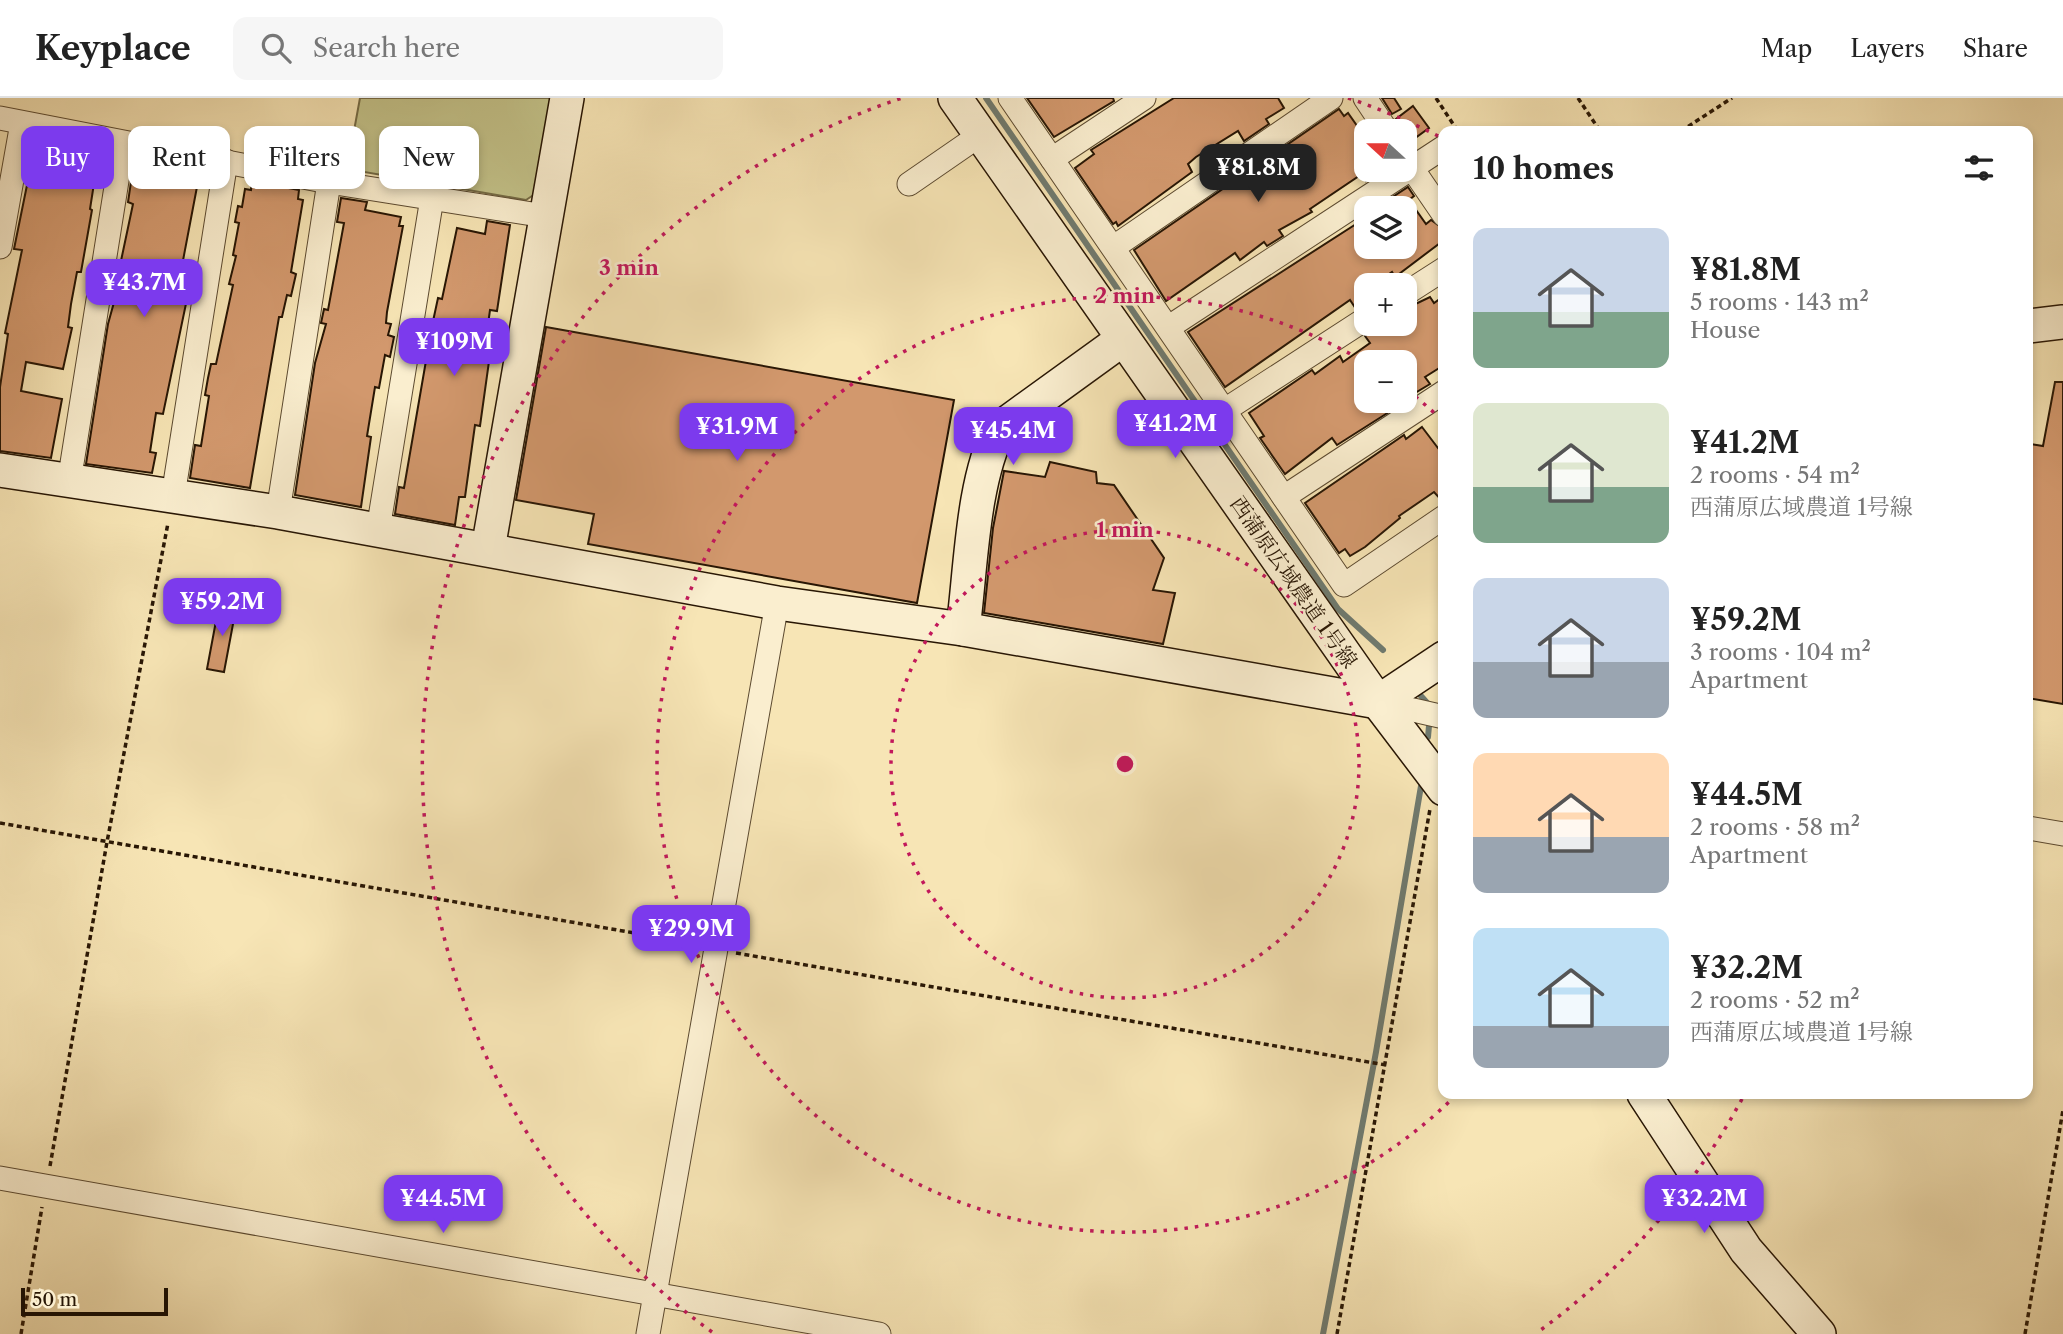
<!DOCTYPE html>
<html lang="en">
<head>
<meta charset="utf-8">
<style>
  body { margin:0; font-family:"Libre Caslon Text","Noto Serif JP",serif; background:#f6f6f6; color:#222; height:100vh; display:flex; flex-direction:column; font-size:26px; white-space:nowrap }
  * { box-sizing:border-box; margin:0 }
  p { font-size:23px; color:#767676 }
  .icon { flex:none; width:38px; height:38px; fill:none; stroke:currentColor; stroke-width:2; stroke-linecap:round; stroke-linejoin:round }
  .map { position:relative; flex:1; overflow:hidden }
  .details { position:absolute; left:1438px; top:28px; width:595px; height:973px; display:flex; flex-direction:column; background:#fff; border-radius:14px; box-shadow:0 4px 10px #0003 }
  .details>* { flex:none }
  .guide { position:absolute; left:21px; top:28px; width:665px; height:63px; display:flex; gap:14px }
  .needle { width:46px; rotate:291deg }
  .fabs { position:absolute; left:1354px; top:21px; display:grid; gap:14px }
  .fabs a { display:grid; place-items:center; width:63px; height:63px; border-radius:14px; background:#fff; box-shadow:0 4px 10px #0003; font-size:35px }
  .scale { position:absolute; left:21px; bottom:18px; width:147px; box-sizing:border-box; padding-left:7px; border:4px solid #281604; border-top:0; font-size:19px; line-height:24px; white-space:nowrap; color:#281604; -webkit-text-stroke:5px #faeecf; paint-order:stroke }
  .price { position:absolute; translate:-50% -60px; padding:0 16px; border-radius:14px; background:#7c3aed; color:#fff; font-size:23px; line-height:46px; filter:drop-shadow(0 2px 4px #0008) }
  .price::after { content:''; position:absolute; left:50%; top:42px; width:21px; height:16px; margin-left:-10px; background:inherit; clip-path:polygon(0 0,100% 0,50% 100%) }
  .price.on { background:#222; color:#fff }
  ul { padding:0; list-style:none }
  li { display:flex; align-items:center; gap:21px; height:175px; padding:0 35px }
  li span { display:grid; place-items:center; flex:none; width:196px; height:140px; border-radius:14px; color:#555 }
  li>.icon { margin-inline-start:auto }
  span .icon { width:84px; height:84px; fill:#fffc; stroke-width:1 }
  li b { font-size:30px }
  h2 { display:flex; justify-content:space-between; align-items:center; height:84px; padding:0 35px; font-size:30px }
  .pill { padding:0 24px; border-radius:14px; background:#fff; box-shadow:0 4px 10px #0003; font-size:24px; line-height:63px }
  .pill.on { background:#7c3aed; color:#fff }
  header { display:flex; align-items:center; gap:42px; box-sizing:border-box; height:98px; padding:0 35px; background:#fff; border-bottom:2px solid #e0e0e0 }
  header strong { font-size:33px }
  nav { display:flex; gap:38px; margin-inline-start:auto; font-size:24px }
  .search { width:490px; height:63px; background:#f6f6f6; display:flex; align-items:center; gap:18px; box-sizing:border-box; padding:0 24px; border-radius:14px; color:#767676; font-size:26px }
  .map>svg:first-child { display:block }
  .green { fill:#c3c289; stroke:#766c46; stroke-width:2 }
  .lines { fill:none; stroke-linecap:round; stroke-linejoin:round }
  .stream { stroke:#6f7a6f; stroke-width:6 }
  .building { fill:#d2986d; stroke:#281604; stroke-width:2 }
  .street-casing { stroke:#5c4a30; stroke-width:25 }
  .secondary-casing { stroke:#281604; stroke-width:36 }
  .path { stroke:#281604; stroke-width:3.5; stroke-dasharray:5 3.5; stroke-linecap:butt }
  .street { stroke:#faeecf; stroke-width:23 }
  .secondary { stroke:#faeecf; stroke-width:33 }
  .ring { fill:none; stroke:#c2185b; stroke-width:3.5; stroke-dasharray:3.5 7 }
  .labels { text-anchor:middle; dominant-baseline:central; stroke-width:5; stroke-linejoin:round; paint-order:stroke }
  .street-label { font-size:21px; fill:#281604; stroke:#faeecf }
  .centre { fill:#c2185b; stroke:#faeecf; stroke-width:3.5 }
  .ring-label { font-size:21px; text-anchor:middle; font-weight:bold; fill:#c2185b; stroke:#faeecf; stroke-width:5; stroke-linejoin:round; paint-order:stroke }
</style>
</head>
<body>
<header>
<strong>Keyplace</strong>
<div class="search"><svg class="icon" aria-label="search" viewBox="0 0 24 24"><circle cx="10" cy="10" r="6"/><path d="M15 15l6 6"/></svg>Search here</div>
<nav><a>Map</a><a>Layers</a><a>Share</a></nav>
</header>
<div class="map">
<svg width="2063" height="1236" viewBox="0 0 2063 1236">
  <rect width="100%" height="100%" fill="#f7e5b5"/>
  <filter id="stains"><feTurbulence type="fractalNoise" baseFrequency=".00286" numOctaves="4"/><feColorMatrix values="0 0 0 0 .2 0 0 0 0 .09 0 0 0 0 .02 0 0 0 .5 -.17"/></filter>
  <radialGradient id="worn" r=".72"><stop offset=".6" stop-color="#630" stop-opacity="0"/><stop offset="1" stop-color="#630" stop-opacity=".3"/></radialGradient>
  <!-- green -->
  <polygon class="green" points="360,0 551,0 535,96 526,102 347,71"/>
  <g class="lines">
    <!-- stream -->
    <g class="stream">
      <polyline points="986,0 1338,511 1383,552"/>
      <polyline points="1421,598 1429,607"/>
      <polyline points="1428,639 1429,628"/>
      <polyline points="1323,1236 1376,954 1421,688"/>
    </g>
  </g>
  <!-- building -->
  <g class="building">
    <polygon points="1027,0 1113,0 1114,3 1054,39"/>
    <polygon points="1174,0 1278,0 1284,10 1266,21 1269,26 1244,43 1238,33 1196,59 1188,66 1192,74 1118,128 1116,124 1113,126 1075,70 1094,56 1091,52"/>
    <polygon points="1382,0 1394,0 1401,11 1392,16"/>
    <polygon points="1413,8 1429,30 1411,43 1396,21"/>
    <polygon points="1339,11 1344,18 1348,15 1367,42 1367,72 1384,72 1366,83 1362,76 1310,111 1312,114 1279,132 1283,138 1267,148 1264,144 1240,162 1235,155 1166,203 1134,152"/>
    <polygon points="36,43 88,52 88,57 103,59 100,80 95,79 90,111 92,112 81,174 77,174 71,206 68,229 72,230 63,271 26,264 21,293 62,301 51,360 0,353 0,289 8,236 5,235 22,152 14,151"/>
    <polygon points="134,64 200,73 177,194 188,196 163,316 156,315 150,354 156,355 152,375 86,366 108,226 116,197 114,196 133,106 128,104"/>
    <polygon points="252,83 299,92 298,101 303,102 291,174 296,176 291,198 287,197 282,219 279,219 250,390 190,380 195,347 201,348 209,298 205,297 208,280 211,266 216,266 233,187 229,186 236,158 233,157 239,125 235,124 238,108 242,109 245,91 251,92"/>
    <polygon points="1408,89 1414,98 1409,102 1426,126 1431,122 1444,131 1444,142 1395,179 1392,174 1373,187 1367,187 1367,206 1356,211 1350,202 1225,289 1188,234 1367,119 1367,149 1405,149 1405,110 1385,110 1382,106"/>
    <polygon points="341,100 367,104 365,112 401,119 399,128 403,128 387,214 386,225 391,226 388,237 394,239 390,259 385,257 379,290 375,289 367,338 371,339 361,409 295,397 315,265 326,226 321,225 324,211 328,212 344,125 337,124"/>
    <polygon points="487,123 510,127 497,213 490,212 485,248 491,249 480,328 475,327 465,399 459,399 455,427 395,416 399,389 404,390 432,228 438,200 442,201 457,130 485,136"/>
    <polygon points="1444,198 1444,267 1425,279 1430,286 1405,301 1405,264 1367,264 1367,303 1382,303 1389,314 1337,347 1332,340 1285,376 1260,340 1264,338 1249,315 1312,272 1315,276 1340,258 1343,264 1370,245 1365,238 1380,226 1405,226 1405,211 1430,199 1434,205"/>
    <polygon points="546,229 954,302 917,505 588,446 594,416 516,402"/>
    <polygon points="2055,284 2063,284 2063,606 2028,600 2028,364 2031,346 2043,348"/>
    <polygon points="1422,329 1444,358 1444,405 1434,394 1399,418 1400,420 1365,449 1350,458 1345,451 1339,455 1305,405 1404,337 1406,341"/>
    <polygon points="1050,364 1096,374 1097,385 1114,387 1164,460 1153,492 1175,495 1163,546 984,515 993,430 1004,373 1045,379"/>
    <polygon points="219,507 236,510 224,574 207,571"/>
  </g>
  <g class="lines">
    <!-- street casing -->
    <g class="street-casing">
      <g id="street">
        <polyline points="1010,0 1344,487 1444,419"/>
        <polyline points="1365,0 1387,33"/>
        <polyline points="0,20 329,84 545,118"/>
        <polyline points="1405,60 1444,117"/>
        <polyline points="1052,61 1144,0"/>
        <polyline points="909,86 980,37"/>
        <polyline points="0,149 22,25"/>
        <polyline points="1114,149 1331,0"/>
        <polyline points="1405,196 1444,171"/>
        <polyline points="1169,229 1444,49"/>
        <polyline points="1225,312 1367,220"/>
        <polyline points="69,384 123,45"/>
        <polyline points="173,398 226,63"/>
        <polyline points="1284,399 1444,294"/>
        <polyline points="278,414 329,84"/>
        <polyline points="378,432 432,100"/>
        <polyline points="1378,604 1444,619"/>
        <polyline points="2028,730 2063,736"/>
        <polyline points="0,1080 879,1236"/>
        <polyline points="648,1236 777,505"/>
      </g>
    </g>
    <!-- secondary casing -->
    <g class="secondary-casing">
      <g id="secondary">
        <polyline points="955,0 1378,604 1444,691"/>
        <polyline points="2028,228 2063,224"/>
        <polyline points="0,372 278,414 777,505 963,531 1378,604 1444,560"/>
        <polyline points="488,451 567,0"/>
        <path d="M963,531c8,-60 9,-148 37,-201l123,-89"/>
        <polyline points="1644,996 1746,1152 1819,1236"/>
      </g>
    </g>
    <!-- path -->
    <g class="path">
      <polyline points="1436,0 1457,32"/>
      <polyline points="1578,0 1600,33"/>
      <polyline points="1681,33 1732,0"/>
      <polyline points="0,725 698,846"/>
      <polyline points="736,855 1386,967"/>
      <polyline points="50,1068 107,744 168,425"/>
      <polyline points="21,1236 42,1109"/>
      <polyline points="1337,1236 1430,711"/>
      <polyline points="2025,1236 2063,1012"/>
    </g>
    <!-- street -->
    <use href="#street" class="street"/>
    <!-- secondary -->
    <use href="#secondary" class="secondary"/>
  </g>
  <!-- distance rings -->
  <g class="ring">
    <circle cx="1125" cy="666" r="234"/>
    <path d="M1456 997A468 468 0 1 1 1366 265M1407 292A468 468 0 0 1 1441 321"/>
    <path d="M1742 1001A702 702 0 0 1 1538 1234M712 1234A702 702 0 0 1 902 0M1348 0A702 702 0 0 1 1444 41"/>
  </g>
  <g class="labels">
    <!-- street labels -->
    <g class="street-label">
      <text transform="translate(1294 484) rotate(55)">西蒲原広域農道 1号線</text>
    </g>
  </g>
  <circle cx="1125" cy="666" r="10" class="centre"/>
  <g class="ring-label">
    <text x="629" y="177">3 min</text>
    <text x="1125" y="205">2 min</text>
    <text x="1125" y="439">1 min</text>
  </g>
  <rect width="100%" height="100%" filter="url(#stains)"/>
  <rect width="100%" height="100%" fill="url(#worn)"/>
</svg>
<div class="fabs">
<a><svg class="needle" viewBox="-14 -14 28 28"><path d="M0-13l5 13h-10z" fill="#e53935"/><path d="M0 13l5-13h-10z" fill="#767676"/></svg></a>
<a><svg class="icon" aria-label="layers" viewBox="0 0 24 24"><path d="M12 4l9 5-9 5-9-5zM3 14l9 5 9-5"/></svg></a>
<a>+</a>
<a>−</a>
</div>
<div class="scale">50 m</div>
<b class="price on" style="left:1258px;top:106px">¥81.8M</b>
<b class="price" style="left:144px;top:221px">¥43.7M</b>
<b class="price" style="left:454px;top:280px">¥109M</b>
<b class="price" style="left:1175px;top:362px">¥41.2M</b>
<b class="price" style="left:737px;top:365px">¥31.9M</b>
<b class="price" style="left:1013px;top:369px">¥45.4M</b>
<b class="price" style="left:222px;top:540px">¥59.2M</b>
<b class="price" style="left:691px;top:867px">¥29.9M</b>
<b class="price" style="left:443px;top:1137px">¥44.5M</b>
<b class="price" style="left:1704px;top:1137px">¥32.2M</b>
<div class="guide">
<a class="pill on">Buy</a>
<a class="pill">Rent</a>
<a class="pill">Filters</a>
<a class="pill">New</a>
</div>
<section class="details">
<h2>10 homes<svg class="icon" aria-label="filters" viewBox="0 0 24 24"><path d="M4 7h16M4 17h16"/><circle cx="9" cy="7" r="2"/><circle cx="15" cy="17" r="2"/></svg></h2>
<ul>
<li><span style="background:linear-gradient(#c9d6e8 60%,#7fa58c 0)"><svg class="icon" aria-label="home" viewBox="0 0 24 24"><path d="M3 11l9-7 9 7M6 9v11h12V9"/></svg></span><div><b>¥81.8M</b><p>5 rooms · 143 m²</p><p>House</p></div></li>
<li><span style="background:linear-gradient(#dfe7d0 60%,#7fa58c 0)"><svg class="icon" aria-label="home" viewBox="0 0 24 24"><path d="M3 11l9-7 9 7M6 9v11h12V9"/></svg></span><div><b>¥41.2M</b><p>2 rooms · 54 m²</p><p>西蒲原広域農道 1号線</p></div></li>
<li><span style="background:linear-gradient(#c9d6e8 60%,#9aa5b1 0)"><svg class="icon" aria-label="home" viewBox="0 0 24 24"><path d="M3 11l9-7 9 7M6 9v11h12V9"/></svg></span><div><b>¥59.2M</b><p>3 rooms · 104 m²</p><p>Apartment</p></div></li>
<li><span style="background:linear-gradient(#ffd9b3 60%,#9aa5b1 0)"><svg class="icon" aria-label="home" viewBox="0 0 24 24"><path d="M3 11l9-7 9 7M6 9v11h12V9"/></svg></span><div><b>¥44.5M</b><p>2 rooms · 58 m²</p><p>Apartment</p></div></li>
<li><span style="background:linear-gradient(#bfe0f5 70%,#9aa5b1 0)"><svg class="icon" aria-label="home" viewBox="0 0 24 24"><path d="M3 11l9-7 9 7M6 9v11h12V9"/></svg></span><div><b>¥32.2M</b><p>2 rooms · 52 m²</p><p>西蒲原広域農道 1号線</p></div></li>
</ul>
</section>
</div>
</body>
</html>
